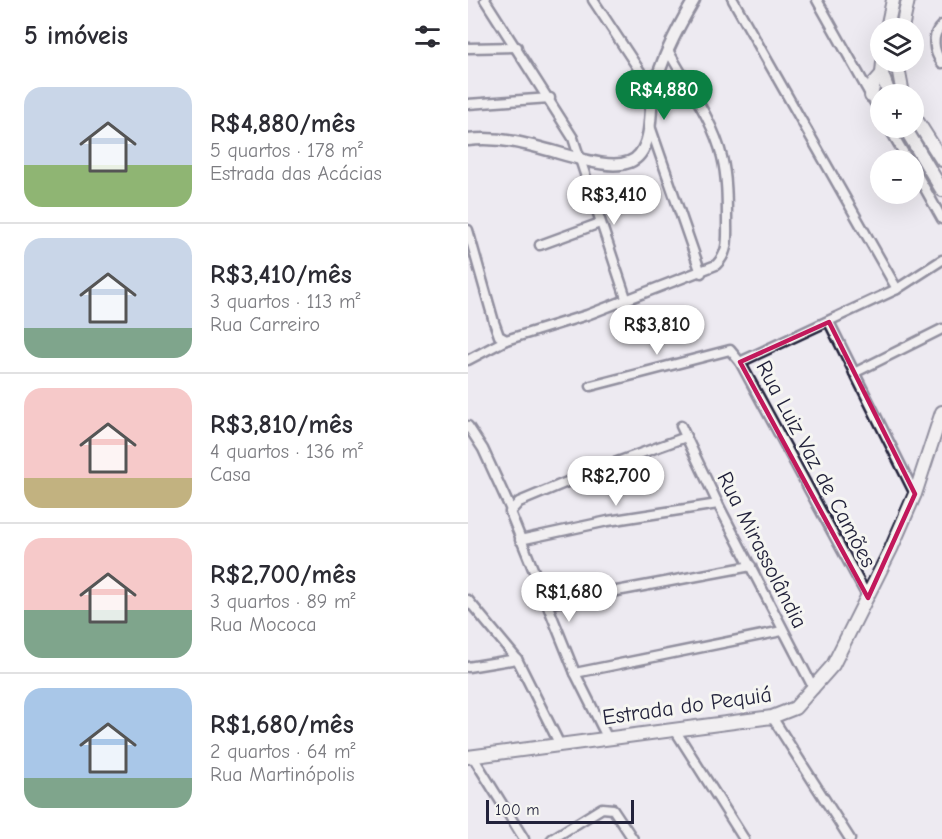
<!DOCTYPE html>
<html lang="pt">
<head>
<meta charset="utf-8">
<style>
  body { margin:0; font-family:"Comic Neue",sans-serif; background:#f7f7f7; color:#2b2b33; height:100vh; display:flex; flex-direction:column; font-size:22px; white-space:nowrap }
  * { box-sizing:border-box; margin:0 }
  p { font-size:20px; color:#7c7c81 }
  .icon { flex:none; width:33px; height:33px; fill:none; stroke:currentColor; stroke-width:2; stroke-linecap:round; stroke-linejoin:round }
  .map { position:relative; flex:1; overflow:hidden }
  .panel { display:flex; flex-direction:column; background:#fff; width:468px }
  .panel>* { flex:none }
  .controls { position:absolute; left:402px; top:18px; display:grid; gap:12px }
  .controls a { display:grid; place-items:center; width:54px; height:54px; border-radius:50%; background:#fff; box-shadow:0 6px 24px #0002; font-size:30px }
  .scale { position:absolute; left:18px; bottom:15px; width:148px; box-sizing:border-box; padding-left:6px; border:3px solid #22223b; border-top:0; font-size:16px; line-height:21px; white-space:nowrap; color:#22223b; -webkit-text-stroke:4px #f6f6f2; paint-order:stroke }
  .price { position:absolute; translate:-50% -51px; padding:0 14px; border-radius:21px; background:#fff; color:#222; font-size:20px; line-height:39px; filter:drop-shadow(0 2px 3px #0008) }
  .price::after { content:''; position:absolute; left:50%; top:36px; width:18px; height:14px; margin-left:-9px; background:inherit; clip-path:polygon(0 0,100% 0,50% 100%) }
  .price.on { background:#0b8043; color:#fff }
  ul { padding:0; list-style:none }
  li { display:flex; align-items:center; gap:18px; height:150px; padding:0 24px }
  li+li { border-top:2px solid #e1e1e2 }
  li span { display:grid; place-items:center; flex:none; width:168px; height:120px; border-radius:18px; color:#555 }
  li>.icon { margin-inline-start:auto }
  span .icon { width:72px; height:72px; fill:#fffc; stroke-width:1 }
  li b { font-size:26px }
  h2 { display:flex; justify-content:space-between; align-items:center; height:72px; padding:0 24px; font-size:26px }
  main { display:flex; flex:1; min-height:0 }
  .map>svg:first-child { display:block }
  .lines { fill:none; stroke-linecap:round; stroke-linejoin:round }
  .minor-casing { stroke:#22223b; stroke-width:13 }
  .tertiary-casing { stroke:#22223b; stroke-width:15 }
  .secondary-casing { stroke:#22223b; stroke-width:16 }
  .minor { stroke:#f6f6f2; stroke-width:8 }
  .tertiary { stroke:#f6f6f2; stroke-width:10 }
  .secondary { stroke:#f6f6f2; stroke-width:12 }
  .marked { fill:none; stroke:#c2185b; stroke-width:4.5; stroke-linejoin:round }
  .labels { text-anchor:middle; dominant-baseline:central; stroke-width:6; stroke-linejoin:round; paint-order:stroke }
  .street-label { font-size:22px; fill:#22223b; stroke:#f6f6f2 }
</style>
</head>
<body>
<main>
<section class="panel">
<h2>5 imóveis<svg class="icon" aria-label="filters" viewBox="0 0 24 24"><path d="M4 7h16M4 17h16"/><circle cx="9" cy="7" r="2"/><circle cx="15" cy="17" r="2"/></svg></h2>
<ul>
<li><span style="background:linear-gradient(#c9d6e8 65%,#8fb573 0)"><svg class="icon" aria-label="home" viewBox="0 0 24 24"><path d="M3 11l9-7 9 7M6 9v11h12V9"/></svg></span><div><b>R$4,880/mês</b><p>5 quartos · 178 m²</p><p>Estrada das Acácias</p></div></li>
<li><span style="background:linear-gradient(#c9d6e8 75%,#7fa58c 0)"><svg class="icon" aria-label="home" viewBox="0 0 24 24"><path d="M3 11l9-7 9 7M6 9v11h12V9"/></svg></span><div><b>R$3,410/mês</b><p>3 quartos · 113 m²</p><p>Rua Carreiro</p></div></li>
<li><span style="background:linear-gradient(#f6c9c9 75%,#c2b280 0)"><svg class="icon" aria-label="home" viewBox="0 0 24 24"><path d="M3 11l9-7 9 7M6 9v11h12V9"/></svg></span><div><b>R$3,810/mês</b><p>4 quartos · 136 m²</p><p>Casa</p></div></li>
<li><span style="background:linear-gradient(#f6c9c9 60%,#7fa58c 0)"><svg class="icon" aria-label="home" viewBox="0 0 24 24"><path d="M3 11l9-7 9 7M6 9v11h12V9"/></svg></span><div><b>R$2,700/mês</b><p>3 quartos · 89 m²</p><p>Rua Mococa</p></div></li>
<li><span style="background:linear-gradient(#a9c7e8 75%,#7fa58c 0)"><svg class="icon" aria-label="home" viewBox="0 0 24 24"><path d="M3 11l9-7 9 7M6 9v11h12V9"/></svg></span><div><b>R$1,680/mês</b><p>2 quartos · 64 m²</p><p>Rua Martinópolis</p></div></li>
</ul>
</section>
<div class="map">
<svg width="474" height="839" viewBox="0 0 474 839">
  <rect width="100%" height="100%" fill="#edeaf1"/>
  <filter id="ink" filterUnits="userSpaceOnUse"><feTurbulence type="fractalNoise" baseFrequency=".0167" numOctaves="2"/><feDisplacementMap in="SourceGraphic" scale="12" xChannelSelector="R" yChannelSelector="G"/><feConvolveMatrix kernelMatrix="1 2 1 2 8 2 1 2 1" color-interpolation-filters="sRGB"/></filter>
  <g filter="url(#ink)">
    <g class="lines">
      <!-- minor casing -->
      <g class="minor-casing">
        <g id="minor">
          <polyline points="17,0 105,138 158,298"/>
          <polyline points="125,0 185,91"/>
          <polyline points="265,0 429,289"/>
          <polyline points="349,0 412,112"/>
          <path d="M474,25c-11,10 -9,26 0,38"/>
          <polyline points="0,48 49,47"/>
          <polyline points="0,104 82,98"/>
          <polyline points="182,126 233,273"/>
          <polyline points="421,128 440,160"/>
          <polyline points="446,169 474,219"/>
          <path d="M0,230l26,92 5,14 7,4 81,-25 129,-50c13,-13 11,-26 11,-43 0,-22 0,-45 -5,-65 -9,-37 -35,-72 -53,-105"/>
          <polyline points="72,245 132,223"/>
          <polyline points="361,322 447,494"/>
          <polyline points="0,360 38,340"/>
          <polyline points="272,362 429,289 474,260"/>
          <polyline points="386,373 474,329"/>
          <polyline points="123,386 262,350 272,362 400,598"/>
          <polyline points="0,426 15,449 43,510"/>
          <polyline points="213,426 250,504 346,689"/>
          <polyline points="52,540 140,521 250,504"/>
          <polyline points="0,600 49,659 91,743"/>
          <polyline points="79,604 283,566"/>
          <polyline points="0,667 49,659"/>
          <polyline points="107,673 314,631"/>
          <polyline points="304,717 382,839"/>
          <polyline points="207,730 276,839"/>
          <polyline points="140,739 107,673 42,512 51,502 135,467 218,437"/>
          <polyline points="5,757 56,839"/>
          <polyline points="84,839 134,808 145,809 165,839"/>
        </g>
      </g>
      <!-- tertiary casing -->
      <g class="tertiary-casing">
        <path id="tertiary" d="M0,140c41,-5 77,10 116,20 17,4 44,10 56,-6 13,-16 9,-44 13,-62 8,-32 25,-65 41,-92"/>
      </g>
      <!-- secondary casing -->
      <g class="secondary-casing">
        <g id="secondary">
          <polyline points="419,28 425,0"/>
          <polyline points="434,28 440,0"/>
          <polyline points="415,62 414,74 421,94"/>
          <polyline points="429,62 435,94"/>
          <polyline points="403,96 406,83 414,74"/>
          <polyline points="446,116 474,160"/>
          <polyline points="437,128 474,190"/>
          <polyline points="0,757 304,717 327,708 365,665 423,549 447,494 474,412"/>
        </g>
      </g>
      <!-- minor -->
      <use href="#minor" class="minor"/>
      <!-- tertiary -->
      <use href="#tertiary" class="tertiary"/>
      <!-- secondary -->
      <use href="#secondary" class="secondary"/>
    </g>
  </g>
  <!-- marked area -->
  <path d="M0 0H474V839H0ZM361,322l86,172 -47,104 -128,-236z" fill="#edeaf1" fill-opacity=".55" fill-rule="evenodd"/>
  <path class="marked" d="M361,322l86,172 -47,104 -128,-236z"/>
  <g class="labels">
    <!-- street labels -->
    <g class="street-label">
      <text transform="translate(348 464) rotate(62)">Rua Luiz Vaz de Camões</text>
      <text transform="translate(294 550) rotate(63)">Rua Mirassolândia</text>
      <text transform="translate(219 706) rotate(-8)">Estrada do Pequiá</text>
    </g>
  </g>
</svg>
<div class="controls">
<a><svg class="icon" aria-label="layers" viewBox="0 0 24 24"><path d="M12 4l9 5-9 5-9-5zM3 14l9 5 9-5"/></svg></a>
<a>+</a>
<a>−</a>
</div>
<div class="scale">100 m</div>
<b class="price on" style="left:196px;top:121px">R$4,880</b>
<b class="price" style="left:146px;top:226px">R$3,410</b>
<b class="price" style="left:189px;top:356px">R$3,810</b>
<b class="price" style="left:148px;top:507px">R$2,700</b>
<b class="price" style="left:101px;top:623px">R$1,680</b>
</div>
</main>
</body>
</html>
